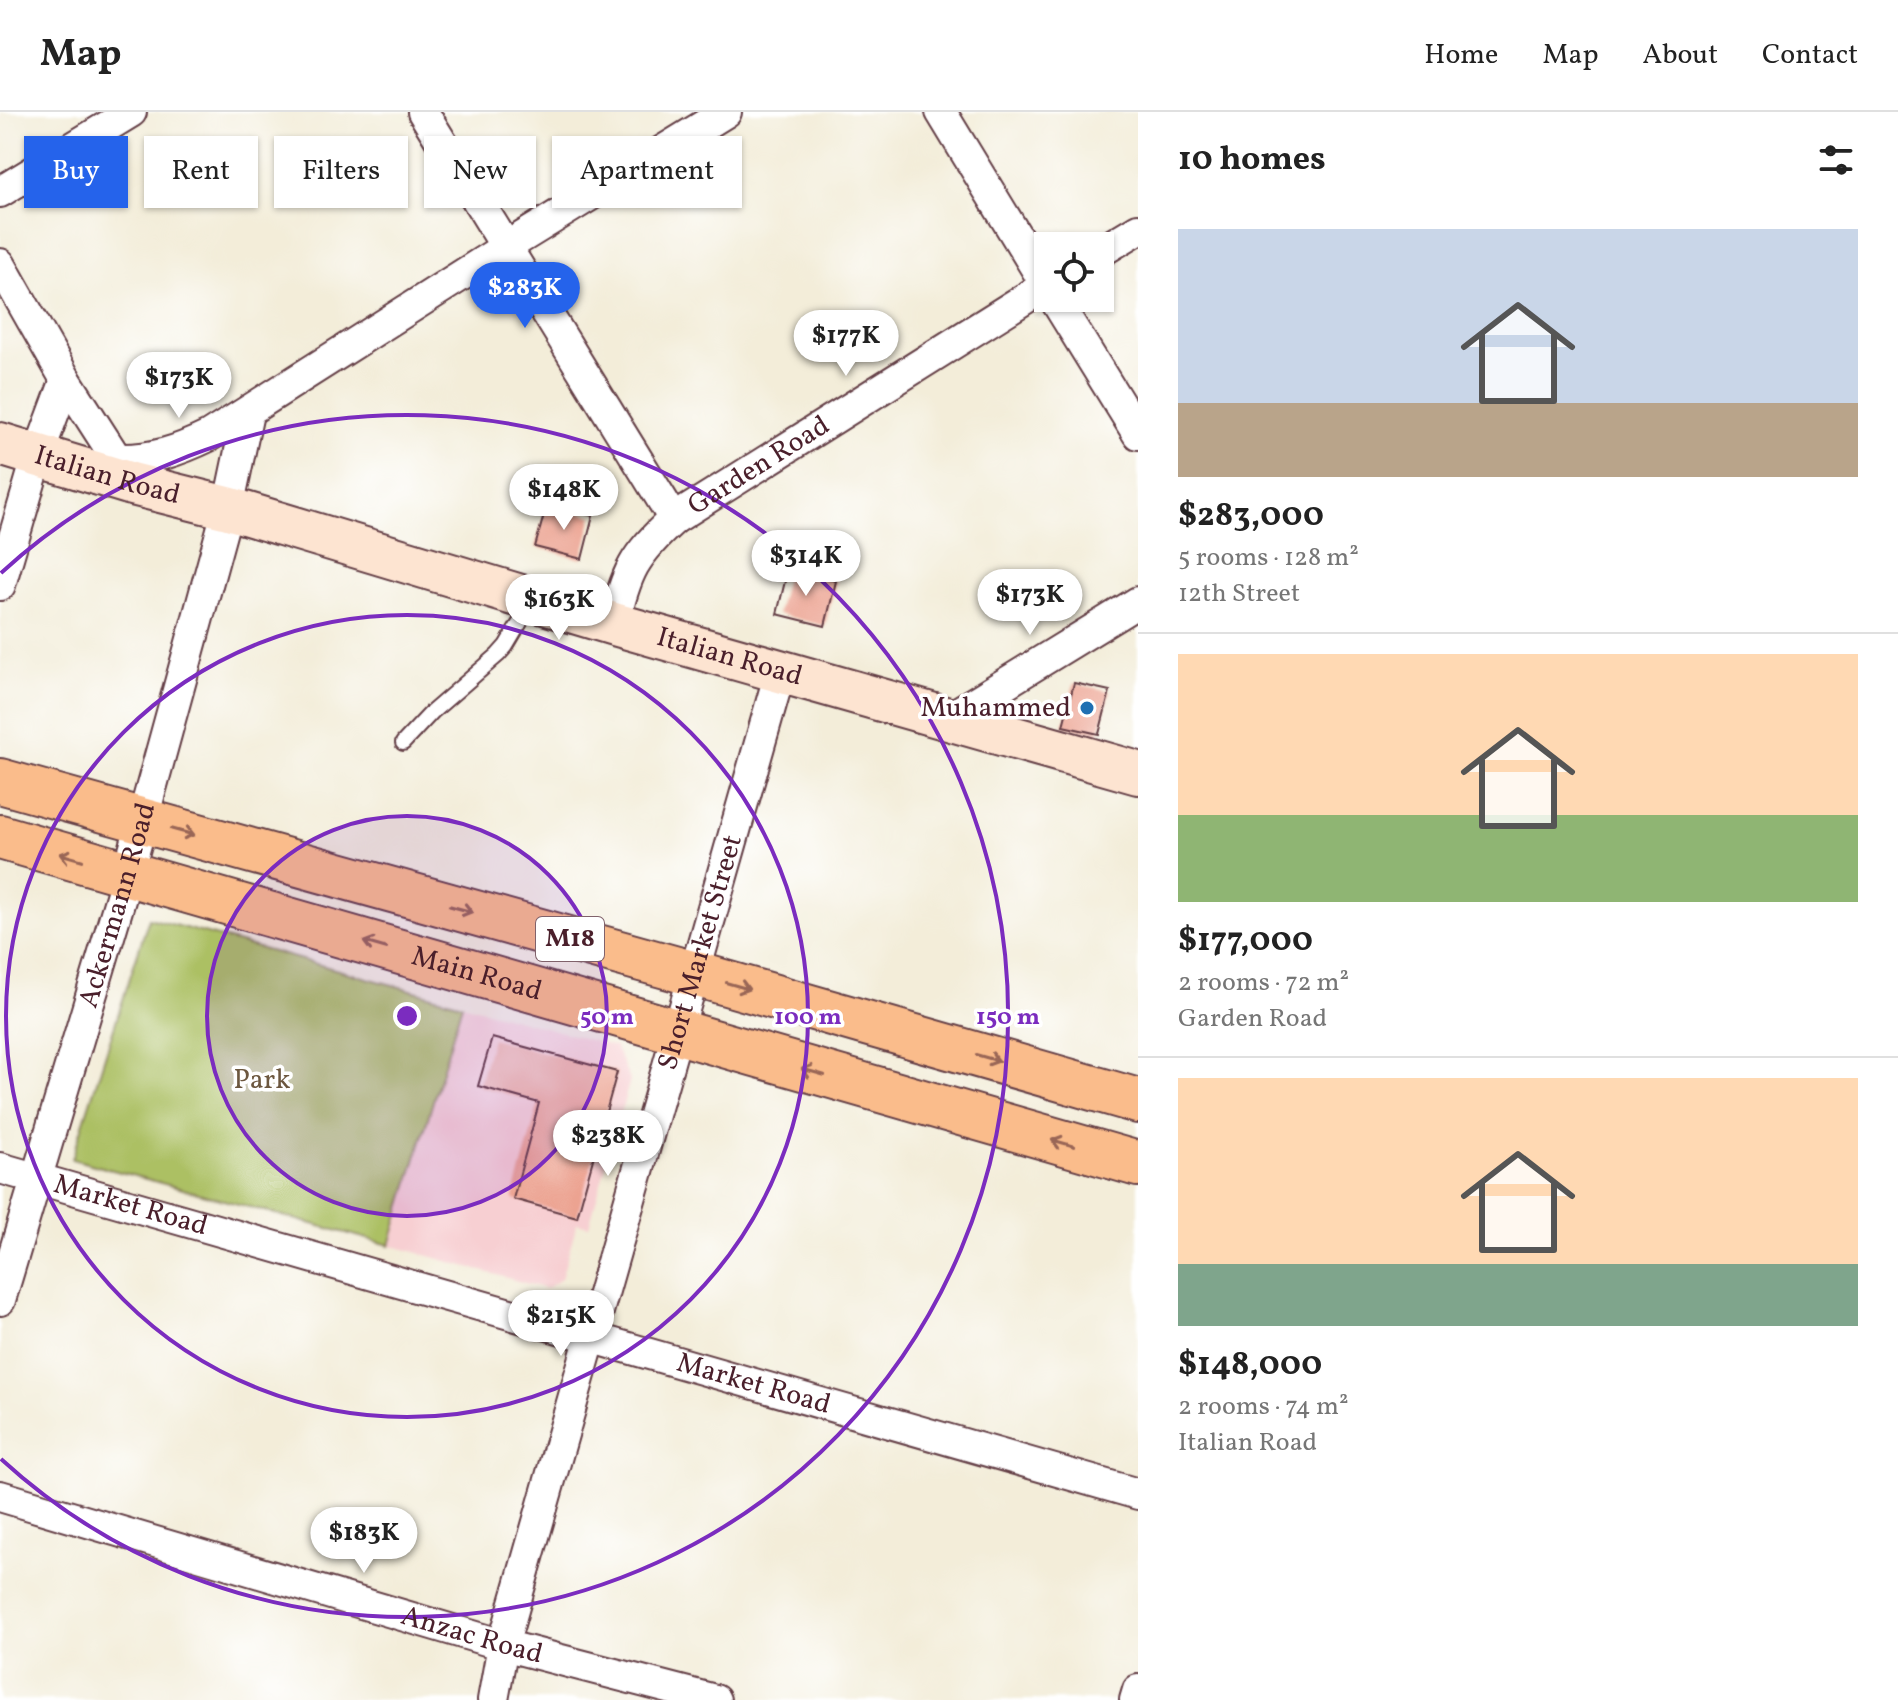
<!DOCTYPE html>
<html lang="en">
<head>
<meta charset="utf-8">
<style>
  body { margin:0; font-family:Vollkorn,serif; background:#f2f2f2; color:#222; height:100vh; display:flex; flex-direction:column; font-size:30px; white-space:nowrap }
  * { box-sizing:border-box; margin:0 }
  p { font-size:26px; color:#767676 }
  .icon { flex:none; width:44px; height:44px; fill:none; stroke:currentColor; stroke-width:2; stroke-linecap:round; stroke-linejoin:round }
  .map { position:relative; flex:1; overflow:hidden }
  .drawer { display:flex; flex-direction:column; background:#fff; width:760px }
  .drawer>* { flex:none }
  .hud { position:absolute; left:24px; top:24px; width:760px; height:72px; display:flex; gap:16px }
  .buttons { position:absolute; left:1034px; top:120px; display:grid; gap:16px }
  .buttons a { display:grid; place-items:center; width:80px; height:80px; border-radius:0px; background:#fff; box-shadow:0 2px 6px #0004; font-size:40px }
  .price { position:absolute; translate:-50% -68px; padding:0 18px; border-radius:28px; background:#fff; color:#222; font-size:26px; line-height:52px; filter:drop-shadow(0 2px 4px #0008) }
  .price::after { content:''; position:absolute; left:50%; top:48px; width:24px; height:18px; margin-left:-12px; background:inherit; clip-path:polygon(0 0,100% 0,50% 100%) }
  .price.on { background:#2563eb; color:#fff }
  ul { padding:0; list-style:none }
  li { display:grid; align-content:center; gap:16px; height:424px; padding:0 40px }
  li+li { border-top:2px solid #e0e0e0 }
  li span { display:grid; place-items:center; height:248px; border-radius:0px; color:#555 }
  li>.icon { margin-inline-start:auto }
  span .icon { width:144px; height:144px; fill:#fffc; stroke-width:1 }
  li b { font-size:34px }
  h2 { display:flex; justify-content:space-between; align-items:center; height:96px; padding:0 40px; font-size:34px }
  .pill { padding:0 28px; border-radius:0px; background:#fff; box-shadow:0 2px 6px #0004; font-size:28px; line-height:72px }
  .pill.on { background:#2563eb; color:#fff }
  header { display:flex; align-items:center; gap:48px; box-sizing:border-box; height:112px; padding:0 40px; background:#fff; border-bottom:2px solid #e0e0e0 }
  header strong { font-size:38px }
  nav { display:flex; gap:44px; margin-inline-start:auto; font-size:28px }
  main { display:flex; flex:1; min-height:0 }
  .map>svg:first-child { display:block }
  .built { fill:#f7cfd2 }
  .green { fill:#acc064; stroke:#7b7048; stroke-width:2 }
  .building { fill:#eca391 }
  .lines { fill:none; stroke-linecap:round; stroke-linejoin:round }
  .lane-casing { stroke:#633e45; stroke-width:18 }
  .street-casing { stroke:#633e45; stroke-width:34 }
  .secondary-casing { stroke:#633e45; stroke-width:46 }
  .primary-casing { stroke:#633e45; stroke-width:48 }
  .lane { stroke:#fff; stroke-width:14 }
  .street { stroke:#fff; stroke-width:30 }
  .secondary { stroke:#fde4d1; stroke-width:42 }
  .primary { stroke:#fabc8b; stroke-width:44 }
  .oneway { stroke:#996656 }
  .ring { fill:none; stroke:#7b2cbf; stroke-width:4 }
  .poi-dot { fill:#1f6fb2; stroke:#fff; stroke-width:3 }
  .labels { text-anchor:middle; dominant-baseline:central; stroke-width:7; stroke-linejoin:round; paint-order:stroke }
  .shield { fill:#fff; stroke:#80626b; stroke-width:2 }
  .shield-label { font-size:26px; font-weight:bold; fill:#4a1f2b }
  .street-label { font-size:28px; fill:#4a1f2b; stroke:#fff }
  .poi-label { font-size:28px; fill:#4a1f2b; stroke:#fff; text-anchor:end }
  .park-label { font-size:28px; fill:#6c573f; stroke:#fff }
  .centre { fill:#7b2cbf; stroke:#fff; stroke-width:4 }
  .ring-label { font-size:24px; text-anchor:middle; font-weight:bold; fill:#7b2cbf; stroke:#fff; stroke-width:7; stroke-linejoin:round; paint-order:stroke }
</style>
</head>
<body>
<header>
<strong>Map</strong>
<nav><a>Home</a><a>Map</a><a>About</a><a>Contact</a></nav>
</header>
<main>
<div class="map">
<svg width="1138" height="1588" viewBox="0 0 1138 1588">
  <rect width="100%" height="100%" fill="#fff"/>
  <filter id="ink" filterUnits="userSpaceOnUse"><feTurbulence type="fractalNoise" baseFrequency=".0125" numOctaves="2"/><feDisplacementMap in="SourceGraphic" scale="16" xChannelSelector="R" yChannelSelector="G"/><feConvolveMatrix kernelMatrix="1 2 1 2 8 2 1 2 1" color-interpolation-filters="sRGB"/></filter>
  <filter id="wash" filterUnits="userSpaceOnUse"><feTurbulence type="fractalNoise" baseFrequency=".006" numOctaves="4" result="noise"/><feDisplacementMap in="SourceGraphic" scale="32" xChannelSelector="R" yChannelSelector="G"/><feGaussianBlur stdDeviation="1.8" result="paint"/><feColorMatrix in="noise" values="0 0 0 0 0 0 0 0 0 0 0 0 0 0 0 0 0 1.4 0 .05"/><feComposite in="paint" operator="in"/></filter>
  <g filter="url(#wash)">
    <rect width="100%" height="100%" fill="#f3edd9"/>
    <!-- built -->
    <polygon class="built" points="462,892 615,935 630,968 589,1114 577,1111 561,1167 546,1177 390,1133"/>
    <!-- green -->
    <polygon class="green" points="149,806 462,892 390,1133 72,1047"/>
    <g id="blocks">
      <!-- building -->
      <g class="building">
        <polygon points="547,392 593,404 582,447 535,435"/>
        <polygon points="788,457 836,469 825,514 777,502"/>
        <polygon points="1074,571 1110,579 1099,622 1063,614"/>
        <polygon points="492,926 617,960 577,1105 513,1087 539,991 478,974"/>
      </g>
    </g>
  </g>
  <g filter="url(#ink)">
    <use href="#blocks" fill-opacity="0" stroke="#633e45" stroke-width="2"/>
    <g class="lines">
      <!-- lane casing -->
      <g class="lane-casing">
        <polyline id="lane" points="403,631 432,600 498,543 506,534 531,492"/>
      </g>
      <!-- street casing -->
      <g class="street-casing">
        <g id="street">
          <polyline points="423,0 674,407"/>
          <polyline points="941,0 1048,176"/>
          <polyline points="0,80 131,0"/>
          <polyline points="1100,140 1138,117"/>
          <polyline points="0,152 66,268 127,363"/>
          <polyline points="1054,186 1138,322"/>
          <path d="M118,347c34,1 60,-8 91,-23l297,-189 220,-135"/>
          <polyline points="0,473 38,343 66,268"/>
          <path id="s1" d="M614,512c12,-52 20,-69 60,-105l374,-235"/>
          <polyline points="949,606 1138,490"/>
          <path id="s2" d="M0,1056l1138,326"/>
          <path id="s3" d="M0,1188l128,-427 100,-365 20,-95"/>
          <path id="s4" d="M0,1384l503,149 212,55"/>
          <path id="s5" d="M493,1588l10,-55 278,-976"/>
          <polyline points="1135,1588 1138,1578"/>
        </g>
      </g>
      <!-- secondary casing -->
      <g class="secondary-casing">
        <g id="secondary">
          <path id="s6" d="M0,332l132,40 96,24 386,116 524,149"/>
        </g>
      </g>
      <!-- primary casing -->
      <g class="primary-casing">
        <g id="primary">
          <polyline points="0,669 695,862 1138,989"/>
          <path id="s7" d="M0,725l1138,327"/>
        </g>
      </g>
      <!-- lane -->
      <use href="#lane" class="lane"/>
      <!-- street -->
      <use href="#street" class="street"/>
      <!-- secondary -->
      <use href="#secondary" class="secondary"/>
      <!-- primary -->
      <use href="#primary" class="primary"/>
    </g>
    <!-- one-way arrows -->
    <defs><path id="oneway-shaft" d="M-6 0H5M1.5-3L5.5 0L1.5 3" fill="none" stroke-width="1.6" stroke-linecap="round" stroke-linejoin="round" transform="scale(2)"/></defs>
    <g class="oneway">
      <use href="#oneway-shaft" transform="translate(183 720) rotate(15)"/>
      <use href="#oneway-shaft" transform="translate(71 745) rotate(-164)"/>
      <use href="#oneway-shaft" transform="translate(461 797) rotate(15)"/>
      <use href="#oneway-shaft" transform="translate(375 833) rotate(-164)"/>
      <use href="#oneway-shaft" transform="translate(738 874) rotate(16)"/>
      <use href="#oneway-shaft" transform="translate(988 946) rotate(16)"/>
      <use href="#oneway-shaft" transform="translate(813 960) rotate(-164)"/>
      <use href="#oneway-shaft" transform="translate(1063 1031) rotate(-164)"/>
    </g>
  </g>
  <!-- distance rings -->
  <circle cx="407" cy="904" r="200" fill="#7b2cbf" fill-opacity=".12"/>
  <g class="ring">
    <circle cx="407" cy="904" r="200"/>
    <circle cx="407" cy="904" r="401"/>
    <path d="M1 461A601 601 0 1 1 1 1347"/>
  </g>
  <!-- markers -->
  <circle class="poi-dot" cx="1087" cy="596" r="8"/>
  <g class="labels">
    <!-- shield labels -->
    <rect class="shield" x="536" y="805" width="68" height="44" rx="6"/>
    <g class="shield-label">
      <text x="570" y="827">M18</text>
    </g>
    <!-- street labels -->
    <g class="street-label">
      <text stroke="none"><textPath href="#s1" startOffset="224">Garden Road</textPath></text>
      <text stroke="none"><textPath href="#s6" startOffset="112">Italian Road</textPath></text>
      <text stroke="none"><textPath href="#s6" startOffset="760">Italian Road</textPath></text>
      <text stroke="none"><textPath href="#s3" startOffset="412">Ackermann Road</textPath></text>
      <text stroke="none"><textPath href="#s5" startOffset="776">Short Market Street</textPath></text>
      <text stroke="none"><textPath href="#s7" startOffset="496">Main Road</textPath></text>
      <text stroke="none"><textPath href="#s2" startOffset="136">Market Road</textPath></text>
      <text stroke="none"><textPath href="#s2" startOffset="784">Market Road</textPath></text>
      <text stroke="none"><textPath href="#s4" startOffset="492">Anzac Road</textPath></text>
    </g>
    <!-- poi labels -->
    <g class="poi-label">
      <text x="1071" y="596">Muhammed</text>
    </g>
    <!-- park labels -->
    <g class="park-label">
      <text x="262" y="968">Park</text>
    </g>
  </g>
  <circle cx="407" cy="904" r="12" class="centre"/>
  <g class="ring-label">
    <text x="607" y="912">50 m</text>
    <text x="808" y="912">100 m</text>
    <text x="1008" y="912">150 m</text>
  </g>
</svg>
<div class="buttons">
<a><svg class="icon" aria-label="locate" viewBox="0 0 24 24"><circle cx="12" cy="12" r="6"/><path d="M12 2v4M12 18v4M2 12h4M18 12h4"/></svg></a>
</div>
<b class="price on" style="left:525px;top:218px">$283K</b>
<b class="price" style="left:846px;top:266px">$177K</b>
<b class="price" style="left:179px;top:308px">$173K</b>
<b class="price" style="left:564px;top:420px">$148K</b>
<b class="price" style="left:806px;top:486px">$314K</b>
<b class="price" style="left:1030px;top:525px">$173K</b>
<b class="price" style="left:559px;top:530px">$163K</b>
<b class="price" style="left:608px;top:1066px">$238K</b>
<b class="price" style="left:561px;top:1246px">$215K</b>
<b class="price" style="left:364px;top:1463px">$183K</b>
<div class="hud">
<a class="pill on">Buy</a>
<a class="pill">Rent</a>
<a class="pill">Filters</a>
<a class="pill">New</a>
<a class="pill">Apartment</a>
</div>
</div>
<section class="drawer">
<h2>10 homes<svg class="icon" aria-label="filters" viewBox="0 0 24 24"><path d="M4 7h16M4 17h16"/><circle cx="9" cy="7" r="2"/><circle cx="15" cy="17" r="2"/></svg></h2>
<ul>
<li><span style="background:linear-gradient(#c9d6e8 70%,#b9a48a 0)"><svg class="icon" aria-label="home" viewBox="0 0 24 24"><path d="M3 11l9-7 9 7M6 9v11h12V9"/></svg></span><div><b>$283,000</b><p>5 rooms · 128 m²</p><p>12th Street</p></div></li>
<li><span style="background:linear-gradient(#ffd9b3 65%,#8fb573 0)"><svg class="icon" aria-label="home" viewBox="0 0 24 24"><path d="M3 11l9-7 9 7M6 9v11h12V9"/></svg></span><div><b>$177,000</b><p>2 rooms · 72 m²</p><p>Garden Road</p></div></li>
<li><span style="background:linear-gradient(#ffd9b3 75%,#7fa58c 0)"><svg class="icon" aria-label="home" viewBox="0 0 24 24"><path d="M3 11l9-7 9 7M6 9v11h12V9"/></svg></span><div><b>$148,000</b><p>2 rooms · 74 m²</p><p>Italian Road</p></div></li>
</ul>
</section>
</main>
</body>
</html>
